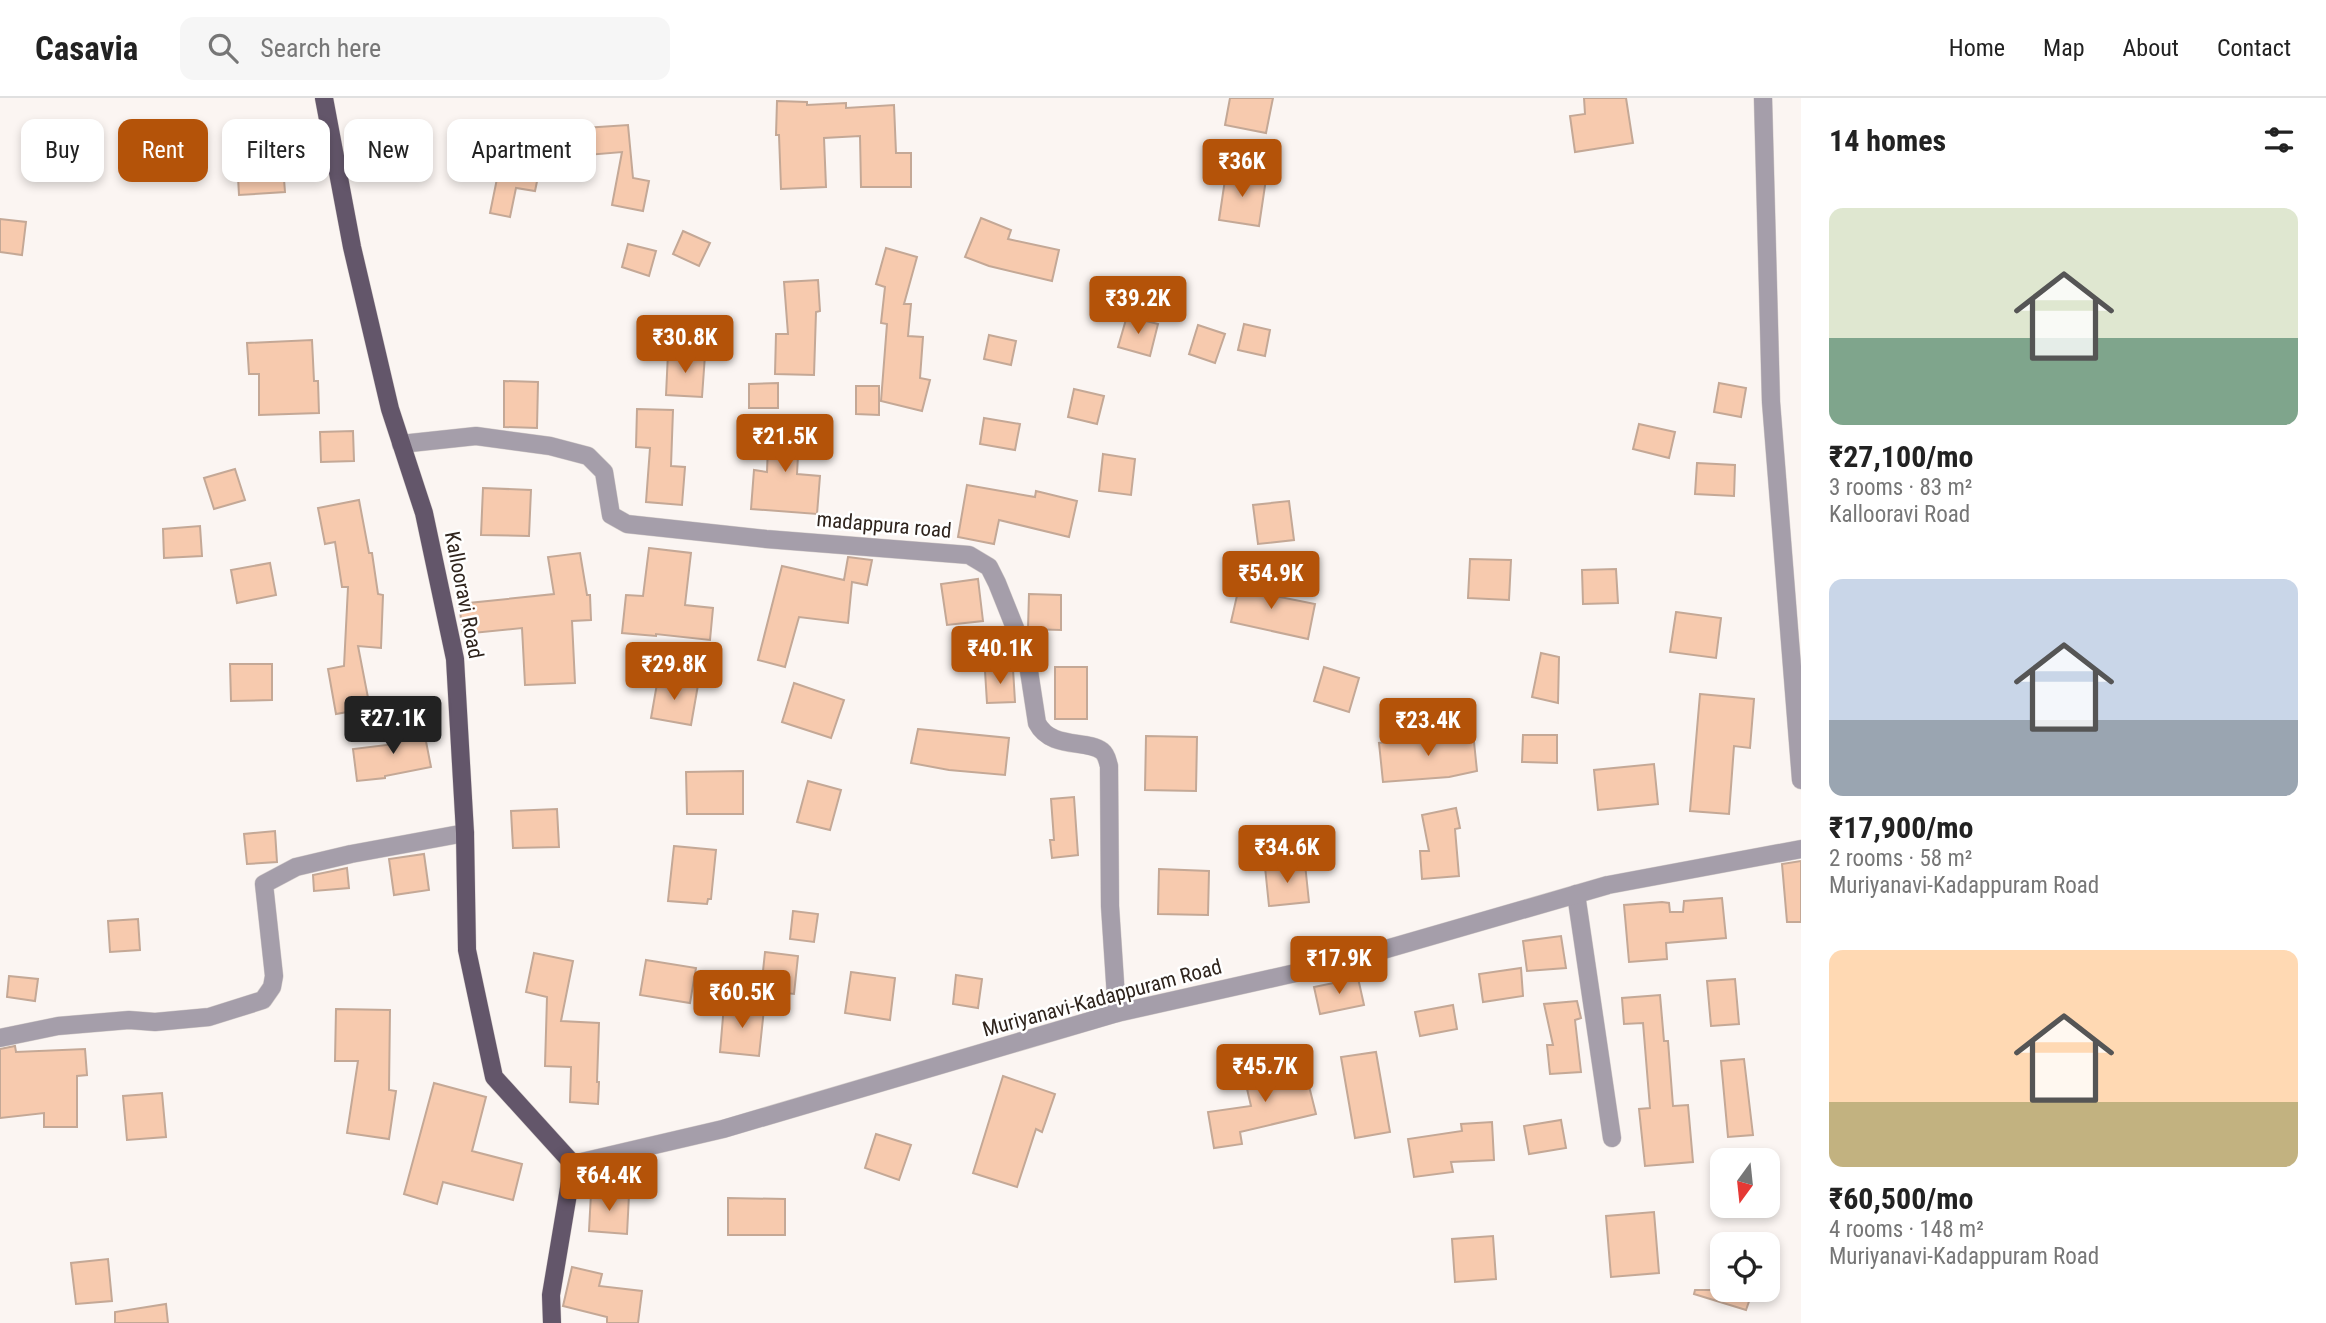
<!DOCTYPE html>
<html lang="en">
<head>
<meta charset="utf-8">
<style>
  body { margin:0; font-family:"Roboto Condensed",sans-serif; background:#f6f6f6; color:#222; height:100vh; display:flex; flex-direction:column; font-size:26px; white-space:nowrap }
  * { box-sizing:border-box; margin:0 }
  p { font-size:23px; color:#767676 }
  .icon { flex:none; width:38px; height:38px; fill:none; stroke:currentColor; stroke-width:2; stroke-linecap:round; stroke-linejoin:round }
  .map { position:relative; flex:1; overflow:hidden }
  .details { display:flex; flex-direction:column; background:#fff; width:525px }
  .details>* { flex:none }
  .guide { position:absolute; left:21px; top:21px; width:665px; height:63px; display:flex; gap:14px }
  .needle { width:46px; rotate:195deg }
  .buttons { position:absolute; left:1710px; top:1050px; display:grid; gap:14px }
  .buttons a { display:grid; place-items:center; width:70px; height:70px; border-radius:14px; background:#fff; box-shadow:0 4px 10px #0003; font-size:35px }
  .price { position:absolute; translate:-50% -60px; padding:0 16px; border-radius:7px; background:#b45309; color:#fff; font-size:23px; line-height:46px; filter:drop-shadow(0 2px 4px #0008) }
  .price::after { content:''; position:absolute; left:50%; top:42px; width:21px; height:16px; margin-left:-10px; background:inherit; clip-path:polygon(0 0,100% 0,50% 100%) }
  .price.active { background:#222; color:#fff }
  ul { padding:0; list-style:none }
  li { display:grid; align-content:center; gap:14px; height:371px; padding:0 28px }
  li span { display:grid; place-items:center; height:217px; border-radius:14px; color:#555 }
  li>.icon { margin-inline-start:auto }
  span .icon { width:126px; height:126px; fill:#fffc; stroke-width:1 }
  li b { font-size:30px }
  h2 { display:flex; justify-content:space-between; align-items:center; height:84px; padding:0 28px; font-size:30px }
  .tag { padding:0 24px; border-radius:14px; background:#fff; box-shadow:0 4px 10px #0003; font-size:24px; line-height:63px }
  .tag.active { background:#b45309; color:#fff }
  header { display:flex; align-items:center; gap:42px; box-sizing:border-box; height:98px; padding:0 35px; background:#fff; border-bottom:2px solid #e0e0e0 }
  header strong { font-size:33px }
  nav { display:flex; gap:38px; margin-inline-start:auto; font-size:24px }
  .search { width:490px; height:63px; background:#f6f6f6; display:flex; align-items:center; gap:18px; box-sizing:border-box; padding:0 24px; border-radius:14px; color:#767676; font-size:26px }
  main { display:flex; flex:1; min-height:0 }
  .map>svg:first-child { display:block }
  .building { fill:#f7caae; stroke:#c4a896; stroke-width:2 }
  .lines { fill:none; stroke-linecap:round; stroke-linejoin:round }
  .minor-casing { stroke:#d6cfcc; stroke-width:19 }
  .major-casing { stroke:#d6cfcc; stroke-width:19 }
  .minor { stroke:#a59eaa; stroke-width:18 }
  .major { stroke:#63566a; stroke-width:18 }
  .labels { text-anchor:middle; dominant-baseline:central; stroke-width:5; stroke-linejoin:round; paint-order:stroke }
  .street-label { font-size:21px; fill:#2f241d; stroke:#fff }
</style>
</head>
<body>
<header>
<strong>Casavia</strong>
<div class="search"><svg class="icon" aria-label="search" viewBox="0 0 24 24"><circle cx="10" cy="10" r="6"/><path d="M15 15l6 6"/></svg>Search here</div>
<nav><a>Home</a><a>Map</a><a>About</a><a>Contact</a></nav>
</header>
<main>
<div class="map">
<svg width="1801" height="1225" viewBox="0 0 1801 1225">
  <rect width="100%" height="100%" fill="#fbf5f2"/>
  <!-- building -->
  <g class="building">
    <polygon points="1230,0 1273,0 1266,35 1225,27"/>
    <polygon points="1584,0 1626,0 1633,45 1575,54 1570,18 1585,16"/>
    <polygon points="777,3 807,4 807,7 846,5 846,10 894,7 896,55 911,55 911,89 861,89 860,38 824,40 826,89 781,91 779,37 776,37"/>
    <polygon points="628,27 633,80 649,83 643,113 612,107 622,54 587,57 584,30"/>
    <polygon points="281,42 285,94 239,97 236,44"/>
    <polygon points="500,66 539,74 535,93 516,90 510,119 490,115"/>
    <polygon points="1226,75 1266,81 1259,128 1219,122"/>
    <polygon points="981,120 1011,132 1008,141 1059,152 1052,183 989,168 965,159"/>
    <polygon points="0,121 26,124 22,157 0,154"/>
    <polygon points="683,133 710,145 699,168 673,156"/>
    <polygon points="628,146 656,153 649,178 622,169"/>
    <polygon points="886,150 917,159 904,206 911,206 908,238 923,239 920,280 930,282 922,313 881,303 887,226 881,225 885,189 876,186"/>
    <polygon points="818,182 820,213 816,214 814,277 775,276 776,236 788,236 784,184"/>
    <polygon points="1127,218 1158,226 1150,258 1118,249"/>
    <polygon points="1244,226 1270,232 1265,258 1238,252"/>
    <polygon points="1198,227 1225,236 1215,265 1189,256"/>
    <polygon points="989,237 1016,243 1011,267 984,261"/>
    <polygon points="312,242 314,283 318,283 319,315 259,317 259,276 249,276 247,245"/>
    <polygon points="668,255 705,257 702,299 666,297"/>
    <polygon points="504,283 538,284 537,330 504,329"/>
    <polygon points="778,285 778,310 749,310 749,286"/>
    <polygon points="1719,285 1746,290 1741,319 1714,314"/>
    <polygon points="856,288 879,288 879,317 856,316"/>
    <polygon points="1074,291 1104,298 1097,326 1068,319"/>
    <polygon points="637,311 673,312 671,368 685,369 682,407 646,404 650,350 636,349"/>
    <polygon points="769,320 800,321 797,376 820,378 817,416 751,411 754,372 767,374"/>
    <polygon points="984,320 1020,326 1015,352 980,346"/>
    <polygon points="1639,326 1675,334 1669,360 1633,351"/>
    <polygon points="353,333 354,363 321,364 320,334"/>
    <polygon points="1103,356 1135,361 1131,397 1099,393"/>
    <polygon points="1697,365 1735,367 1734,398 1695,396"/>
    <polygon points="235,371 245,402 214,411 204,380"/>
    <polygon points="967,387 1035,399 1036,393 1077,403 1069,439 999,422 994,446 958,439"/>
    <polygon points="483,390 531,392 529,438 481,437"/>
    <polygon points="359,402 369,455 372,455 378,496 383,497 381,550 358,548 370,610 336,616 328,571 344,568 348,489 342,489 335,444 325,446 318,410"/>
    <polygon points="1289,403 1294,442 1258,446 1253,407"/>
    <polygon points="200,428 202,458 164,460 163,431"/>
    <polygon points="649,450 691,455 685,507 713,510 710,542 656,536 656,538 622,535 626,497 643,498"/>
    <polygon points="580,455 587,497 590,497 591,522 572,523 575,585 525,587 522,530 463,536 459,506 554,496 548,459"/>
    <polygon points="848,459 872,462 867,487 852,484 848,525 799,519 785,569 758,562 782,468 844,482"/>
    <polygon points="1470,461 1511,462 1509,502 1468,500"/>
    <polygon points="270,465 276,497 237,505 231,472"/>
    <polygon points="1616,471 1618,505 1583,506 1582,472"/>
    <polygon points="1241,480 1272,487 1270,497 1315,506 1308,541 1231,524"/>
    <polygon points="978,481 983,523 947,527 941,486"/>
    <polygon points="1029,496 1061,497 1061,532 1028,531"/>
    <polygon points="1676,514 1721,520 1716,560 1670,554"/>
    <polygon points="1541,555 1559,559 1558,605 1532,599"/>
    <polygon points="230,566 272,566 272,602 231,603"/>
    <rect x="1055" y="569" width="32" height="52"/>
    <polygon points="1324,569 1359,580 1349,614 1314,603"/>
    <polygon points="1013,571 1015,604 987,605 985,573"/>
    <polygon points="658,580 698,587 691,627 651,620"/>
    <polygon points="794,585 844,602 831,640 782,624"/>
    <polygon points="1700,596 1754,601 1750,650 1734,648 1729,716 1690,713"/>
    <polygon points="423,628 431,669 385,678 385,680 357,683 353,651 395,646 392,634"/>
    <polygon points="918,631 1009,640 1005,677 949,672 911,665"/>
    <polygon points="1473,634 1477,673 1449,679 1383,684 1379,645"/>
    <polygon points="1523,637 1557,637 1557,665 1522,664"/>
    <polygon points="1146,638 1197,639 1196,693 1145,692"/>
    <polygon points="1654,666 1658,706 1598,712 1594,672"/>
    <polygon points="743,673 743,716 687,716 686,674"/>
    <polygon points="808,683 841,692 830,732 797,724"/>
    <polygon points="1074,699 1078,757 1052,760 1050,742 1054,742 1051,701"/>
    <polygon points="1456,710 1460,730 1455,731 1459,778 1422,781 1420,753 1429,753 1422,717"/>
    <polygon points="557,711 559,749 513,750 511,713"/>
    <polygon points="275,733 277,764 247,766 244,736"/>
    <polygon points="674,748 716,752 711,801 708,801 707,806 668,803"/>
    <polygon points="424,756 429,792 394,797 389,761"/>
    <polygon points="1801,763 1801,824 1787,824 1782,766"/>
    <polygon points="1305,766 1309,804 1269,808 1265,769"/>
    <polygon points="347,770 349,790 314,793 313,777"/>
    <polygon points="1159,771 1209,773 1208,817 1158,816"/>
    <polygon points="1722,800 1726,840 1666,845 1667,861 1629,864 1624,807 1662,804 1669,805 1670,814 1683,814 1684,803"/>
    <polygon points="793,813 818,816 814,844 790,841"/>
    <polygon points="138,821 140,852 110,854 108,823"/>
    <polygon points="1561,838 1566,870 1527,873 1523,843"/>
    <polygon points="765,854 798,858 794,896 761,892"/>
    <polygon points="534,855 573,863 561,923 599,925 597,984 599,984 598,1006 570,1004 571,969 545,968 547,899 526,894"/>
    <polygon points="646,862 696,870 690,905 640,897"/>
    <polygon points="1521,870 1523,898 1483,904 1479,876"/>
    <polygon points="851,874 895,880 890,922 845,915"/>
    <polygon points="956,877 982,881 978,910 953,906"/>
    <polygon points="9,878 38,881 35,903 7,899"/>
    <polygon points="1358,880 1364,907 1320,916 1314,889"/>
    <polygon points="1735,881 1739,926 1711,928 1707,883"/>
    <polygon points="1660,897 1664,943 1668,943 1673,1008 1688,1007 1693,1064 1645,1068 1639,1011 1650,1010 1643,925 1624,926 1622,900"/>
    <polygon points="1577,903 1581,920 1575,922 1581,974 1550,976 1547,947 1553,947 1544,906"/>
    <polygon points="724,907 764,911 759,958 720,954"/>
    <polygon points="1453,907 1457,931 1420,938 1415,914"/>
    <polygon points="336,911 390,912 389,992 396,993 389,1041 347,1035 358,963 335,963"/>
    <polygon points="15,948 16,954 85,951 87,977 77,978 77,1029 44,1029 44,1015 0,1020 0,951"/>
    <polygon points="1376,954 1390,1034 1355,1040 1341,959"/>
    <polygon points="1744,961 1753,1037 1728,1039 1721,963"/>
    <polygon points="1303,964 1316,1016 1240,1034 1242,1046 1214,1050 1208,1014 1251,1008 1244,978"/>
    <polygon points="1003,978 1055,996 1042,1034 1036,1031 1017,1089 973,1075"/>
    <polygon points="434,985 486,999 472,1053 522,1066 513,1102 443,1084 437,1106 404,1096"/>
    <polygon points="162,995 166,1039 127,1042 123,998"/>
    <polygon points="1561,1022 1566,1050 1529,1056 1524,1028"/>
    <polygon points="1492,1024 1494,1062 1451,1064 1453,1074 1414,1079 1408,1041 1462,1033 1461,1026"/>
    <polygon points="876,1036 911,1047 899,1082 865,1070"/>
    <polygon points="591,1095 629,1097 627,1136 589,1133"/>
    <polygon points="728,1100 785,1101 785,1137 728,1137"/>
    <polygon points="1654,1114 1659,1175 1611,1179 1606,1118"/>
    <polygon points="1493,1138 1496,1181 1455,1184 1452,1141"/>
    <polygon points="108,1161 112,1203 76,1206 71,1165"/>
    <polygon points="572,1169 602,1176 599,1188 642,1193 638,1225 607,1225 607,1219 563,1208"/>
    <polygon points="1695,1192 1753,1192 1746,1212 1694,1196"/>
    <polygon points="166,1206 168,1225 115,1225 115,1214"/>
  </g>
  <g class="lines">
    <!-- minor casing -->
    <g class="minor-casing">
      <g id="minor">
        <polyline points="1763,0 1771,304 1801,682"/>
        <path d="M401,346l75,-8 74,10 38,10 16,16 7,43 16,9 139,15 203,16 20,12 8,16 30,75 10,65c14,27 50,16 65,28 5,4 5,9 7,15l1,140 7,107"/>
        <polyline points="1576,796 1612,1040"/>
        <polyline points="0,940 58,928 129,922 155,924 209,919 263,902 272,889 274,878 264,786 296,769 351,756 465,735"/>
        <polyline points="573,1066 723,1031 1117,915 1331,867 1608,787 1801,751"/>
      </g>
    </g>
    <!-- major casing -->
    <g class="major-casing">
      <polyline id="major" points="324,0 352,149 390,311 424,415 455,561 465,735 467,852 494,979 573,1066 551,1197 552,1225"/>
    </g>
    <!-- minor -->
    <use href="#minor" class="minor"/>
    <!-- major -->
    <use href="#major" class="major"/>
  </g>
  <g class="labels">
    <!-- street labels -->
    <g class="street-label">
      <text transform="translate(884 427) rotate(5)">madappura road</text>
      <text transform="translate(464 497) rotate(79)">Kallooravi Road</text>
      <text transform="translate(1102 900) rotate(-15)">Muriyanavi-Kadappuram Road</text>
    </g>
  </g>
</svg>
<div class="buttons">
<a><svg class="needle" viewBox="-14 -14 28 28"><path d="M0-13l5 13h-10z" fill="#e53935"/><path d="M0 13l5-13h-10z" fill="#767676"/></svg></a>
<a><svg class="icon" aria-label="locate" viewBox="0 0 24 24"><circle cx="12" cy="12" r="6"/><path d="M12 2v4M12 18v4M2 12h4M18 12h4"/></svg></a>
</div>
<b class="price" style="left:1242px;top:101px">₹36K</b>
<b class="price" style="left:1138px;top:238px">₹39.2K</b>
<b class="price" style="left:685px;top:277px">₹30.8K</b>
<b class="price" style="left:785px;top:376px">₹21.5K</b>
<b class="price" style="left:1271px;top:513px">₹54.9K</b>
<b class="price" style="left:1000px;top:588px">₹40.1K</b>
<b class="price" style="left:674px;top:604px">₹29.8K</b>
<b class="price active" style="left:393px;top:658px">₹27.1K</b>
<b class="price" style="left:1428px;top:660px">₹23.4K</b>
<b class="price" style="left:1287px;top:787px">₹34.6K</b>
<b class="price" style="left:1339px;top:898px">₹17.9K</b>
<b class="price" style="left:742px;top:932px">₹60.5K</b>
<b class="price" style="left:1265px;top:1006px">₹45.7K</b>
<b class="price" style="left:609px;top:1115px">₹64.4K</b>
<div class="guide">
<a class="tag">Buy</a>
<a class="tag active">Rent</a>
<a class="tag">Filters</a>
<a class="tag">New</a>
<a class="tag">Apartment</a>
</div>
</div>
<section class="details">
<h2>14 homes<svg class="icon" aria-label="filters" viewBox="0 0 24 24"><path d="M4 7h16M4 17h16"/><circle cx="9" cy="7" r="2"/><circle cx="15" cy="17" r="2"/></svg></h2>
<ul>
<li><span style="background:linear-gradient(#dfe7d0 60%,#7fa58c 0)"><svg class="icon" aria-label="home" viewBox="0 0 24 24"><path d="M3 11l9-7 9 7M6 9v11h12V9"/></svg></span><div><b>₹27,100/mo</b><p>3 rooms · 83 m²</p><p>Kallooravi Road</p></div></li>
<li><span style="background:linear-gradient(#c9d6e8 65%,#9aa5b1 0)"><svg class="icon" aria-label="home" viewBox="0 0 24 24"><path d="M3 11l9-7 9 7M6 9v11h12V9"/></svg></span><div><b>₹17,900/mo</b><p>2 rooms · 58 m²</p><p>Muriyanavi-Kadappuram Road</p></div></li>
<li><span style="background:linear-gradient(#ffd9b3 70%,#c2b280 0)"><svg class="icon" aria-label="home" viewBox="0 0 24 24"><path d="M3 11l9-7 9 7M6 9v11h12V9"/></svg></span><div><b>₹60,500/mo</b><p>4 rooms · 148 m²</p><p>Muriyanavi-Kadappuram Road</p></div></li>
</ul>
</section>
</main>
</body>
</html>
